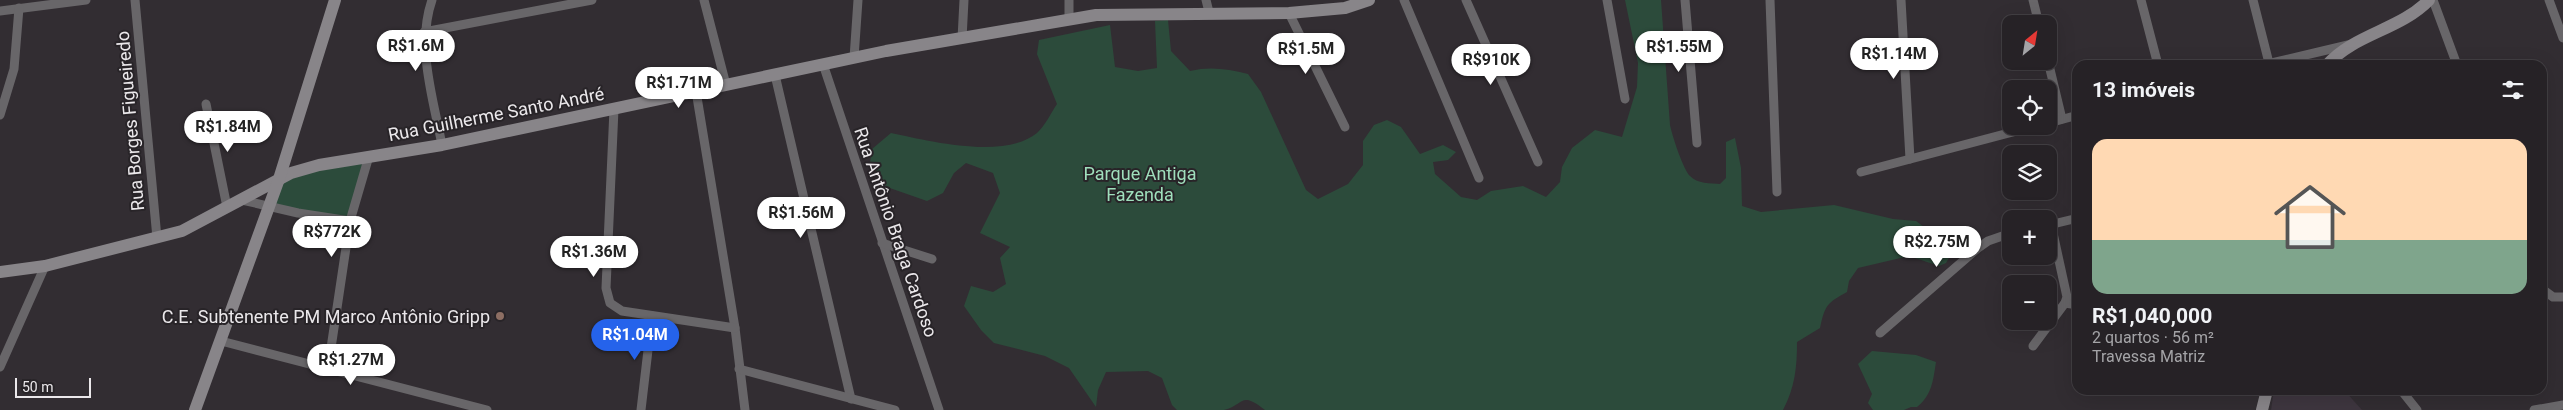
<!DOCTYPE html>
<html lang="pt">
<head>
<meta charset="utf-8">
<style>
  body { margin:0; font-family:Roboto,sans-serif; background:#322f32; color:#f1f3f6; height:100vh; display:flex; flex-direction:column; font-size:19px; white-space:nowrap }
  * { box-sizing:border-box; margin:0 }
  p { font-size:16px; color:#a4a4a7 }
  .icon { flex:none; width:28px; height:28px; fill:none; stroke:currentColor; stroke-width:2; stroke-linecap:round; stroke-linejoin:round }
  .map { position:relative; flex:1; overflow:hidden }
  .panel { position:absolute; left:2072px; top:60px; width:475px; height:335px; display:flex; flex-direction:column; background:#262226; border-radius:15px; box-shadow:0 5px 20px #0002,0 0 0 1px #423f43 }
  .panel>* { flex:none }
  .needle { width:32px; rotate:30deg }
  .buttons { position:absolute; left:2002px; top:15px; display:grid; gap:10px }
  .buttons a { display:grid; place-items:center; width:55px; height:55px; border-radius:10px; background:#262226; box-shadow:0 5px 20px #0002,0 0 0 1px #423f43; font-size:25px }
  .scale { position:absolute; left:15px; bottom:12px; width:76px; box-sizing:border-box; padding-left:5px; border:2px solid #ebe8eb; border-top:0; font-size:14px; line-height:18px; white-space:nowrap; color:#ebe8eb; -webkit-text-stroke:4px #282428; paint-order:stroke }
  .price { position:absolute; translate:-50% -42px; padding:0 11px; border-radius:18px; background:#fff; color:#222; font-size:16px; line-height:32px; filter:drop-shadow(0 1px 2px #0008) }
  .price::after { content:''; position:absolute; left:50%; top:30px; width:15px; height:11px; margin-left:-8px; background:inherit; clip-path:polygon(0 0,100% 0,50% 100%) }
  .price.active { background:#2563eb; color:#fff }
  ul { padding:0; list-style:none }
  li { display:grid; align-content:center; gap:10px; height:265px; padding:0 20px }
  li span { display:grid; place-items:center; height:155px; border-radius:15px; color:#555 }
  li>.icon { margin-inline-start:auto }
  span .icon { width:90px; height:90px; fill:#fffc; stroke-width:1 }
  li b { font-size:21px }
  h2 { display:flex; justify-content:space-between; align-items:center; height:60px; padding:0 20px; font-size:21px }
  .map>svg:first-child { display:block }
  .built { fill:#3e363f }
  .green { fill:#2c4b3b }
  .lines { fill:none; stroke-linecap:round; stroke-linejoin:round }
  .street { stroke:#686669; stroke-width:9 }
  .secondary { stroke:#888589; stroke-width:12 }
  .education-dot { fill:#8d6e63; stroke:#282428; stroke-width:2 }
  .labels { text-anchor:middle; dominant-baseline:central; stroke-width:4; stroke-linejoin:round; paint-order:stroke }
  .street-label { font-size:18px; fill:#ebe8eb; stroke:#282428 }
  .park-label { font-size:18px; fill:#9fdfbc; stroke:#282428 }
  .poi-label { font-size:18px; fill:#ebe8eb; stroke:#282428; text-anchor:end }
</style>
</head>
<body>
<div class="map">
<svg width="2563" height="410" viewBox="0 0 2563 410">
  <rect width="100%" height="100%" fill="#322d32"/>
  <!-- built -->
  <polygon class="built" points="2274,390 2344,390 2362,410 2271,410"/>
  <!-- green -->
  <g class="green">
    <path d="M1625,0h36l9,125c2,10 13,44 20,51 7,8 21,7 30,8l6,-6v-36l9,-4 6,30 1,38 19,6 73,-7 59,14 23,2 27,20 7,15 -4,7 -7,3 -30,-10 -51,12 -9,13 -2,11c-20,11 -22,13 -27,36l-23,14c0,25 -2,45 -14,68h-518c-25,-20 -21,-5 -41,0 -14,0 -33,0 -47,0l-5,-5 -10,-27 -14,-7 -42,1 -8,18 -2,17 -27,-39 -24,-12 -51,-13 -13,-13 -17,-24 7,-20 22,6 13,-8 -6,-26 10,-11 -30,-14 20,-40 -7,-20 -27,-10 -12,10 -11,20 -16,8 -43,-15 -14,-23 2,-14 19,-16c38,8 113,27 146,0 8,-7 14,-20 20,-29l-20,-50 2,-14 71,-15 5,42 23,4 19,-3 -2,-47 13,-1 3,31 19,20c20,-5 38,-2 58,3l13,18 45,98 12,9 30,-15 15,-19v-24l11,-16 13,-5 14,7 19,27 23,-9 13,7 -8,8 -15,2 2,12 26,23 16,3 14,-9 32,-5 23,11 14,-15 2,-15 10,-19 23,-18 27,7 15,-50 1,-24z"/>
    <polygon points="369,156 351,218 269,207 279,179"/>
    <path d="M1872,351l44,4 20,7c-3,19 -4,33 -19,45h-6l-7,3h-31l-5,-7 4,-9 -14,-30z"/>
  </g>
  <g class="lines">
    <!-- street -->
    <g class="street">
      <polyline points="135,0 157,238"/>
      <path d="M432,0c-16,46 1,98 10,145"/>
      <polyline points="704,0 726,85"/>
      <polyline points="1206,0 1209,12"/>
      <polyline points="1404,0 1479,178"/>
      <polyline points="1466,0 1538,162"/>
      <polyline points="1607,0 1625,99"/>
      <polyline points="1685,0 1697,143"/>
      <polyline points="1770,0 1777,192"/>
      <polyline points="1901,0 1910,159"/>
      <polyline points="2033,0 2039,24"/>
      <polyline points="2141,0 2158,65"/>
      <polyline points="2253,0 2269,63"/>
      <polyline points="2433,0 2457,65"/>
      <polyline points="2549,0 2563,38"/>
      <polyline points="0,11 86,0"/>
      <polyline points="1289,13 1345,127"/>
      <polyline points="1069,19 1069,0"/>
      <polyline points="424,32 592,0"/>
      <polyline points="962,39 964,0"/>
      <polyline points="854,58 858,0"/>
      <polyline points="2048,61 2062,119"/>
      <polyline points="823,64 939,410"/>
      <polyline points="2263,65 2348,45"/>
      <polyline points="775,75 851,399"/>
      <polyline points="696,91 735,328 745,410"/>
      <polyline points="206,104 227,207"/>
      <polyline points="614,109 606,288 610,303 622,311 735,328"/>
      <polyline points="0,115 14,69 19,8"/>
      <polyline points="2049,123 2078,115"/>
      <polyline points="1861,172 2035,126"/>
      <polyline points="242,200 298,213 350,221"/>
      <polyline points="2049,225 2078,218"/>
      <polyline points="882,243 932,259"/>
      <polyline points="2542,289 2553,297 2563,297"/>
      <polyline points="2065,303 2078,305"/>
      <polyline points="1880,333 1978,248 1988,241 2011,233"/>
      <polyline points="221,341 487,410"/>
      <polyline points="2033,346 2065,303 2067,297 2051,224"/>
      <polyline points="0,367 45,266"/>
      <polyline points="328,368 350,221 369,156"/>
      <polyline points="739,369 895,410"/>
      <polyline points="2401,390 2417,410"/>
      <polyline points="641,410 652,316"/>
      <polyline points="2534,410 2563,405"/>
    </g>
    <!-- secondary -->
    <g class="secondary">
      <path d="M2327,65c27,-31 73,-35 102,-65"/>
      <polyline points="0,272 45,266 182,231 291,173 319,165 442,145 886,51 1096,15 1289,13 1345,8 1369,0"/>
      <polyline points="195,410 279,179 335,0"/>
      <polyline points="2262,410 2267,390"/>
    </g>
  </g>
  <!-- markers -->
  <circle class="education-dot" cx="500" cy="316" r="5"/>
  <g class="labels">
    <!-- street labels -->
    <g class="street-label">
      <text transform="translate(496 114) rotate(-11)">Rua Guilherme Santo André</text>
      <text transform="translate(130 121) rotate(-95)">Rua Borges Figueiredo</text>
      <text transform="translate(896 232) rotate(71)">Rua Antônio Braga Cardoso</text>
    </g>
    <!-- park labels -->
    <g class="park-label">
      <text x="1140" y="173">Parque Antiga<tspan x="1140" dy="21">Fazenda</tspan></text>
    </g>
    <!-- poi labels -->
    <g class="poi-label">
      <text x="490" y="316">C.E. Subtenente PM Marco Antônio Gripp</text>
    </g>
  </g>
</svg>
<div class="buttons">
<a><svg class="needle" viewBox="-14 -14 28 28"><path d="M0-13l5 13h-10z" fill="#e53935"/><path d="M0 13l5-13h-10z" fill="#a4a4a7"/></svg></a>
<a><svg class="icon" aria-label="locate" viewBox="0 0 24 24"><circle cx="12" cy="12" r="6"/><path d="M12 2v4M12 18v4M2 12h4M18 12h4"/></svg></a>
<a><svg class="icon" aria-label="layers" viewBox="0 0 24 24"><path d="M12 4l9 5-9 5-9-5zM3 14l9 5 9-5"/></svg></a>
<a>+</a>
<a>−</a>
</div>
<div class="scale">50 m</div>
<b class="price" style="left:416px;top:72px">R$1.6M</b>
<b class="price" style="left:1679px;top:73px">R$1.55M</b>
<b class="price" style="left:1306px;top:75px">R$1.5M</b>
<b class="price" style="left:1894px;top:80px">R$1.14M</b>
<b class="price" style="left:1491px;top:86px">R$910K</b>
<b class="price" style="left:679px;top:109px">R$1.71M</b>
<b class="price" style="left:228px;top:153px">R$1.84M</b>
<b class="price" style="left:801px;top:239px">R$1.56M</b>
<b class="price" style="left:332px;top:258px">R$772K</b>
<b class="price" style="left:1937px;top:268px">R$2.75M</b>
<b class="price" style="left:594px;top:278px">R$1.36M</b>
<b class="price active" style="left:635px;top:361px">R$1.04M</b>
<b class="price" style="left:351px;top:386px">R$1.27M</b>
<section class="panel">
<h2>13 imóveis<svg class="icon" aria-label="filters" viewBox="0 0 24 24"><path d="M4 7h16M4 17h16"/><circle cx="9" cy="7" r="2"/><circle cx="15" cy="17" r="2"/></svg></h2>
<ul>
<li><span style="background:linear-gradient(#ffd9b3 65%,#7fa58c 0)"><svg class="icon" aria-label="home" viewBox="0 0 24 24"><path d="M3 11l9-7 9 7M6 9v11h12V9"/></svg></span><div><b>R$1,040,000</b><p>2 quartos · 56 m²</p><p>Travessa Matriz</p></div></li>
</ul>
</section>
</div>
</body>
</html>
